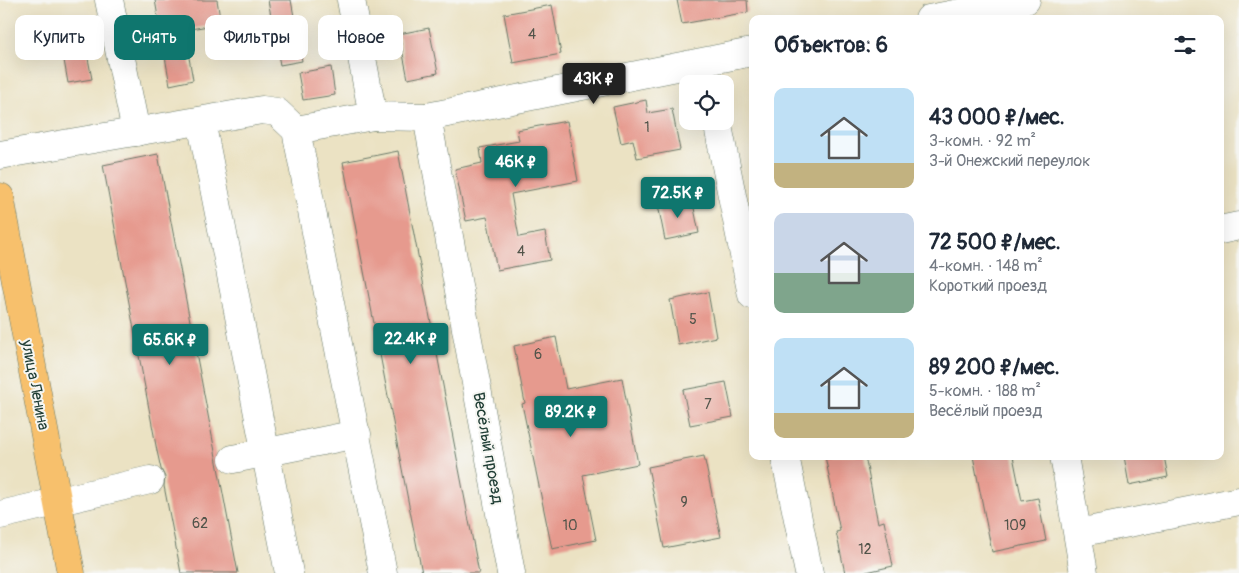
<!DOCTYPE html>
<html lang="ru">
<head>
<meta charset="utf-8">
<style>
  body { margin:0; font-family:Pangolin,sans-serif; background:#f6f6f7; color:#1f2937; height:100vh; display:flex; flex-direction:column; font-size:19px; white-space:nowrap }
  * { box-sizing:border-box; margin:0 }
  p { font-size:16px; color:#747a83 }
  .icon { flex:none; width:28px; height:28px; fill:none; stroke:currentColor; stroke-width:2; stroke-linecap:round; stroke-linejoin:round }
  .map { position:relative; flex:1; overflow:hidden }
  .panel { position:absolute; left:749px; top:15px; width:475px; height:445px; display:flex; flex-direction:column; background:#fff; border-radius:10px; box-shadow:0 5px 20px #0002 }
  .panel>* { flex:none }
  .guide { position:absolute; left:15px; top:15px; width:475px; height:45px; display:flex; gap:10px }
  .controls { position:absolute; left:679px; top:75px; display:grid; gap:10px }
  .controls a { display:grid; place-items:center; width:55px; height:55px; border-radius:10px; background:#fff; box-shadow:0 5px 20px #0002; font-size:25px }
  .price { position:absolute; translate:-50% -42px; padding:0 11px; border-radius:5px; background:#0f766e; color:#fff; font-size:16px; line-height:32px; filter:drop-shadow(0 1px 2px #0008) }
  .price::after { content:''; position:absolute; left:50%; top:30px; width:15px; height:11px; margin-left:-8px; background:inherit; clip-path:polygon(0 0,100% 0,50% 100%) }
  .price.selected { background:#222; color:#fff }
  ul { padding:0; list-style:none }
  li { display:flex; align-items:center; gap:15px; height:125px; padding:0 25px }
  li span { display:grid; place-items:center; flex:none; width:140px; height:100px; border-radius:10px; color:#555 }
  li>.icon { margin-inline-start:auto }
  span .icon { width:60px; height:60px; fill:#fffc; stroke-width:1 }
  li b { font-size:21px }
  h2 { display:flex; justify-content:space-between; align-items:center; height:60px; padding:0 25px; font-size:21px }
  .tag { padding:0 18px; border-radius:10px; background:#fff; box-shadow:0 5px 20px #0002; font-size:18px; line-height:45px }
  .tag.selected { background:#0f766e; color:#fff }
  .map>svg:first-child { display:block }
  .building { fill:#e69a8e }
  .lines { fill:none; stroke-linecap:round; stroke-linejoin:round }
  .minor-casing { stroke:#676; stroke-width:29 }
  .major-casing { stroke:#676; stroke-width:29 }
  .minor { stroke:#fff; stroke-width:28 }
  .major { stroke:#f7c06c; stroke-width:28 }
  .labels { text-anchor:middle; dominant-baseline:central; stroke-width:4; stroke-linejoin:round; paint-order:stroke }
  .number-label { font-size:14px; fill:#51544a }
  .street-label { font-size:16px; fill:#1f3d34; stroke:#f6f6f2 }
</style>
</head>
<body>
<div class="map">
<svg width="1239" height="573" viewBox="0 0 1239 573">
  <rect width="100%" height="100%" fill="#f6f6f2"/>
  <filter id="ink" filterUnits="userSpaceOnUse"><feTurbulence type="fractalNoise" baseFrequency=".02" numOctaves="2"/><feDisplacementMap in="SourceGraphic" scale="10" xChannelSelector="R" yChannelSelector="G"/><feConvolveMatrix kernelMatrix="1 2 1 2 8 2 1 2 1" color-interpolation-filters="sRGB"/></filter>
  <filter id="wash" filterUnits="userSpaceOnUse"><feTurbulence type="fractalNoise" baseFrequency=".0096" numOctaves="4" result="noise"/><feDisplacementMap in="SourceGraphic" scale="20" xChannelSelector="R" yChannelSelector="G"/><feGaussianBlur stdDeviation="1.12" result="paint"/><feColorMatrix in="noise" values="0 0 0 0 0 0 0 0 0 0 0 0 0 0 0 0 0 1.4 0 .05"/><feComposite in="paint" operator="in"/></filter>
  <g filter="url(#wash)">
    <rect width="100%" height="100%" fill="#ebe2c3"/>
    <g id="blocks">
      <!-- building -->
      <g class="building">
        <polygon points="155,0 217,0 221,24 184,30 193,80 170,85"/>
        <polygon points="268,0 291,0 302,61 280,65"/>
        <polygon points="677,0 747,0 748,12 682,24"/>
        <polygon points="552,5 561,54 513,63 504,14"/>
        <polygon points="429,28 438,73 408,79 399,34"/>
        <polygon points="84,38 92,79 68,83 61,43"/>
        <polygon points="331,67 335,95 303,100 298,73"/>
        <polygon points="646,100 648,113 672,109 680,150 637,158 633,140 621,143 613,107"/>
        <polygon points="567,121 578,181 511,194 519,237 545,232 550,260 497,270 487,217 466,221 455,169 482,163 480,148 519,141 517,130"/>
        <polygon points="398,151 479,573 422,573 343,162"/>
        <polygon points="158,154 217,462 238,573 181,573 164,486 165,477 161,469 157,451 103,165"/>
        <polygon points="692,198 699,233 665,240 658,205"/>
        <polygon points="708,292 716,337 678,345 670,300"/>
        <polygon points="556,337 566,389 622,378 638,464 583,475 596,540 552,549 522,404 525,403 514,346"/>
        <polygon points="726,382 733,417 690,425 683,390"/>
        <polygon points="704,456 721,537 664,548 648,467"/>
        <polygon points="825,456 865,456 878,523 884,521 893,566 862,573 845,573 836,532 840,531"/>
        <polygon points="973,456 1013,456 1022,501 1038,498 1046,541 992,552"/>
        <polygon points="1124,456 1164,456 1168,477 1129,485"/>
      </g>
    </g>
  </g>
  <g filter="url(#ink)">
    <use href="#blocks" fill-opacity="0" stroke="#676" stroke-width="1"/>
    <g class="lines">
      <!-- minor casing -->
      <g class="minor-casing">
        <g id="minor">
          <polyline points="109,0 136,132"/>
          <polyline points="351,0 373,116 427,117 752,52"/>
          <polyline points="929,19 1026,0"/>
          <polyline points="427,117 511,573"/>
          <polyline points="201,121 289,573"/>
          <polyline points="717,121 752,295"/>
          <polyline points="296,130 373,116"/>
          <polyline points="0,155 262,110 277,112 296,130 383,573"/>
          <polyline points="1220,230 1239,226"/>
          <polyline points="785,456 809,573"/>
          <polyline points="1064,456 1084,573"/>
          <polyline points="233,459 357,434"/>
          <polyline points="0,515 150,480"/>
          <polyline points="1078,533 1239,501"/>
        </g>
      </g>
      <!-- major casing -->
      <g class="major-casing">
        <polyline id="major" points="0,197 71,573"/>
      </g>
      <!-- minor -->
      <use href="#minor" class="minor"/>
      <!-- major -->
      <use href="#major" class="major"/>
    </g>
  </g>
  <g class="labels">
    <!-- number labels -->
    <g class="number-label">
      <text x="532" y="34">4</text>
      <text x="647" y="127">1</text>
      <text x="521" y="251">4</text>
      <text x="693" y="319">5</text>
      <text x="538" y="354">6</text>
      <text x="708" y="404">7</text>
      <text x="684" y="502">9</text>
      <text x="200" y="523">62</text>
      <text x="570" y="525">10</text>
      <text x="1015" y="525">109</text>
      <text x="865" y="549">12</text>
    </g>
    <!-- street labels -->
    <g class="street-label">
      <text transform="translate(35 385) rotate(79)">улица Ленина</text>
      <text transform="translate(488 448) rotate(80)">Весёлый проезд</text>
    </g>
  </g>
</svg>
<div class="controls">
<a><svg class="icon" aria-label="locate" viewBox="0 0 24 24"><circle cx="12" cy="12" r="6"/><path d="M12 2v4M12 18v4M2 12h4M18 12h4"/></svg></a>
</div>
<b class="price selected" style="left:594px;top:105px">43K ₽</b>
<b class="price" style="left:516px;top:188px">46K ₽</b>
<b class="price" style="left:678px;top:219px">72.5K ₽</b>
<b class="price" style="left:411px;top:365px">22.4K ₽</b>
<b class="price" style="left:170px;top:366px">65.6K ₽</b>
<b class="price" style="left:571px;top:438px">89.2K ₽</b>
<div class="guide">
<a class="tag">Купить</a>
<a class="tag selected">Снять</a>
<a class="tag">Фильтры</a>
<a class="tag">Новое</a>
</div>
<section class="panel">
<h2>Объектов: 6<svg class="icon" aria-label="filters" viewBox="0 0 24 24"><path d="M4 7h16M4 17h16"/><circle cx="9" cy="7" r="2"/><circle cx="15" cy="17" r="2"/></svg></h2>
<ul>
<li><span style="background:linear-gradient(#bfe0f5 75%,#c2b280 0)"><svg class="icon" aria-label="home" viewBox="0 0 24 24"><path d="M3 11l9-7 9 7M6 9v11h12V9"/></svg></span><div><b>43 000 ₽/мес.</b><p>3-комн. · 92 m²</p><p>3-й Онежский переулок</p></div></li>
<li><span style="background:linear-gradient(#c9d6e8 60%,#7fa58c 0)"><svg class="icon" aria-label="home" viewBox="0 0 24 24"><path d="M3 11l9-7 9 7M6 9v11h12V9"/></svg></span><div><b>72 500 ₽/мес.</b><p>4-комн. · 148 m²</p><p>Короткий проезд</p></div></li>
<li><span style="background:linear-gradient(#bfe0f5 75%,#c2b280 0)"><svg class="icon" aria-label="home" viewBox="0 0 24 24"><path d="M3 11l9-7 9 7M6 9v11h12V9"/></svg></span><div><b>89 200 ₽/мес.</b><p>5-комн. · 188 m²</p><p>Весёлый проезд</p></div></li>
</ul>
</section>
</div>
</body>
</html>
